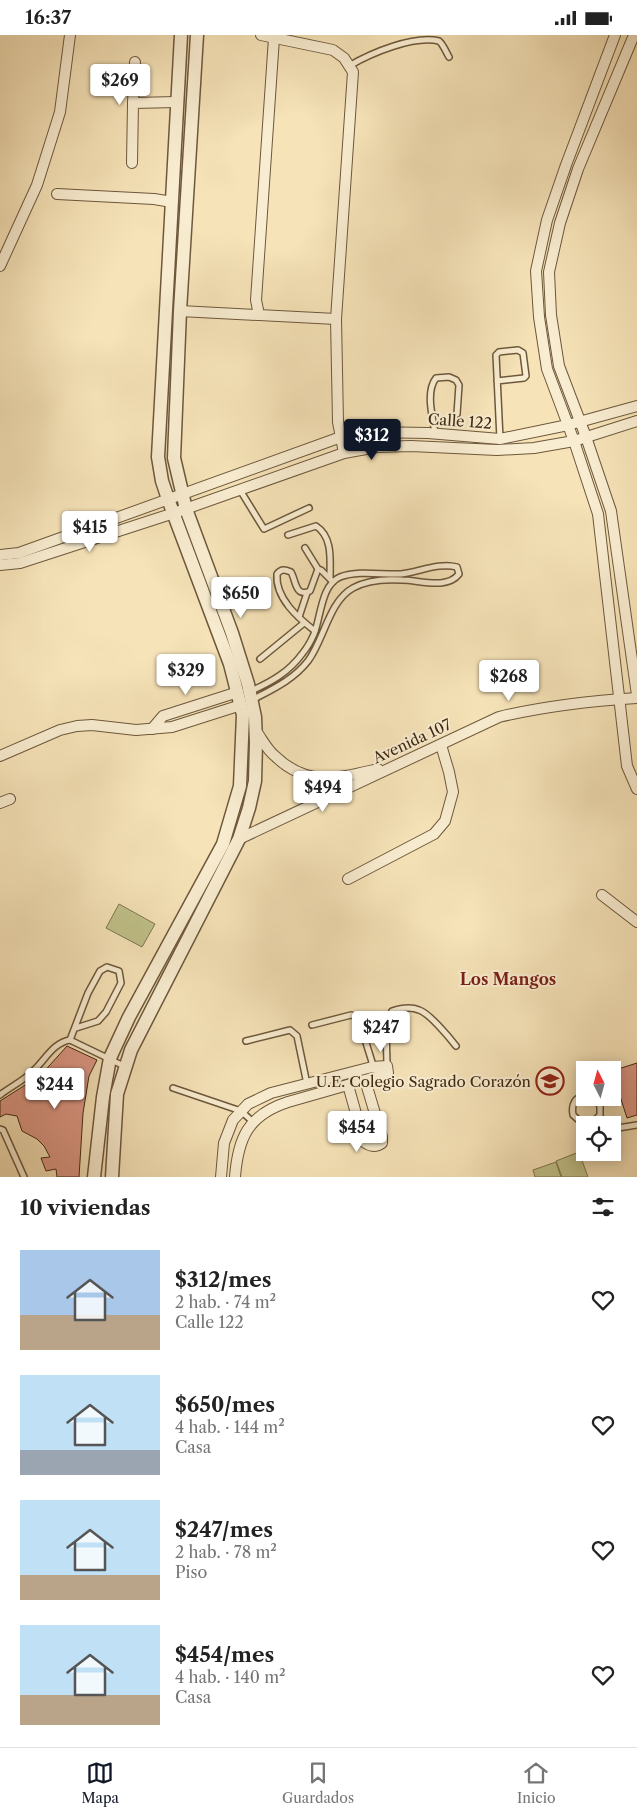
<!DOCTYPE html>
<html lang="es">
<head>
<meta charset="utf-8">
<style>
  body { margin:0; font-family:"Libre Caslon Text",serif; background:#f6f6f6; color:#222; height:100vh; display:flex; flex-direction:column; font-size:19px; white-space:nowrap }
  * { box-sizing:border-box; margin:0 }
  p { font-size:16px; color:#767676 }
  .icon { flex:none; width:28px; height:28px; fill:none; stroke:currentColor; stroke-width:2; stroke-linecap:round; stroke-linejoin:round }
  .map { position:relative; height:1142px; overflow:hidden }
  .sheet { display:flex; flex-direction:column; background:#fff; flex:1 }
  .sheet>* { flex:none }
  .needle { width:32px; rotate:354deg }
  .controls { position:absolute; left:576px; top:1026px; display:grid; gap:10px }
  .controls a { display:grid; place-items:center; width:45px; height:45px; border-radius:0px; background:#fff; box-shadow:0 2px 12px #0003; font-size:25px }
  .price { position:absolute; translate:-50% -42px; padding:0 11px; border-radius:5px; background:#fff; color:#222; font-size:16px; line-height:32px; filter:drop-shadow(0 1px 2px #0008) }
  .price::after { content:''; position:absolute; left:50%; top:30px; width:15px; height:11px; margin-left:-8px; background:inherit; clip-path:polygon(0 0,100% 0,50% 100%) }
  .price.on { background:#111827; color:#fff }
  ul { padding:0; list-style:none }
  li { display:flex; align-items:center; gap:15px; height:125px; padding:0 20px }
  li span { display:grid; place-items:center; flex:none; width:140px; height:100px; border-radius:0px; color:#555 }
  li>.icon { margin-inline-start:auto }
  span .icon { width:60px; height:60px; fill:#fffc; stroke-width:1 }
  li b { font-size:21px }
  h2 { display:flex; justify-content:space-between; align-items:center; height:60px; padding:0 20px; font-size:21px }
  .status { display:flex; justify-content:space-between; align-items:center; height:35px; padding:0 25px; background:#fff; direction:ltr }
  .status svg { height:14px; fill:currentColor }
  .menu { display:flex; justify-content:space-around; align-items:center; height:70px; border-top:1px solid #e0e0e0; background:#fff; font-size:14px; color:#767676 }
  .menu a { display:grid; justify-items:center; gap:2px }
  .menu .on { color:#111827 }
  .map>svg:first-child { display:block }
  .green { fill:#c1c28b; stroke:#80764f }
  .building { fill:#dd9886; stroke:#3f2913 }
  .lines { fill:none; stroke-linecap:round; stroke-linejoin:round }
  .service-casing { stroke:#6d583c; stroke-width:8 }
  .minor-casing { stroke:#6d583c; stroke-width:12 }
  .tertiary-casing { stroke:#6d583c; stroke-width:15 }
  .service { stroke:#f9edd1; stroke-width:5 }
  .minor { stroke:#f9edd1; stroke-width:10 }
  .tertiary { stroke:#f9edd1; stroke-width:12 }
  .labels { text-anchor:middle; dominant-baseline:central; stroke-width:4; stroke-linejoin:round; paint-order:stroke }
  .street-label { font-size:15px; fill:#3f2913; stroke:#f9edd1 }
  .poi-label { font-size:15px; fill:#3f2913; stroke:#f9edd1; text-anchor:end }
  .neighbourhood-label { font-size:16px; font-weight:bold; fill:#7a1f14; stroke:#f9edd1 }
</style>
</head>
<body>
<div class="status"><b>16:37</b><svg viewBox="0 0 49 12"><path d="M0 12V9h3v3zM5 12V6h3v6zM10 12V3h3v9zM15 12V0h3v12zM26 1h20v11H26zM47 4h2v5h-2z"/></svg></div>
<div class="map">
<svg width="637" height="1142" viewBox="0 0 637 1142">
  <rect width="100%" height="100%" fill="#f6e3b8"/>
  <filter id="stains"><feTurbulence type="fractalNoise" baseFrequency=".004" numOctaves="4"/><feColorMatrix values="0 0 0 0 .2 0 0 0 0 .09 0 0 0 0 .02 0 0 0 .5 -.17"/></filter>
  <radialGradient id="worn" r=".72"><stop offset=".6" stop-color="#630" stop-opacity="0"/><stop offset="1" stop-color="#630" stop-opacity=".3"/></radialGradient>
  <!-- green -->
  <g class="green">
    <polygon points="119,869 155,889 142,912 106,893"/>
    <polygon points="579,1117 588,1142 562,1142 556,1126"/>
    <polygon points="556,1127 561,1142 535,1142 533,1135"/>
  </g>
  <!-- building -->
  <g class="building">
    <polygon points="67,1011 97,1025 89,1041 83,1078 79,1142 57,1142 56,1134 46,1136 41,1123 50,1122 44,1111 37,1104 22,1096 17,1081 6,1079 0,1082 0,1066 41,1040"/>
    <polygon points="637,1028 637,1080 627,1083 612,1036"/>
  </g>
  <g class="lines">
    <!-- service casing -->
    <g class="service-casing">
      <g id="service">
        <path d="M349,31c22,-13 65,-31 90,-25 4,3 7,11 10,16"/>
        <polyline points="497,346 524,343 526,341 523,318 518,315 499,317 496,320 500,404"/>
        <path d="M435,398c-2,-15 -10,-41 1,-55l13,-1 7,3 3,5 -2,29"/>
        <polyline points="240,455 264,494 309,473"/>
        <path d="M288,500l28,-9c17,11 14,34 14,52"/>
        <polyline points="305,513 318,534"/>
        <polyline points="299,582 307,558"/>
        <path d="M315,596c-17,-13 -40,-33 -38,-57 4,-5 7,-5 14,-2 5,8 4,26 19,19l8,-22 3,1 12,12"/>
        <polyline points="260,624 304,588"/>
        <path d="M251,656c20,-9 38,-19 51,-37 5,-6 9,-13 12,-20 7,-17 7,-49 26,-57 19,-7 42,-2 61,-3 18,-2 38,-12 56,-7l2,7c-12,16 -40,6 -57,6 -16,-1 -35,0 -49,8 -24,13 -29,52 -45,73 -15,19 -35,28 -56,39"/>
        <polyline points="312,990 351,980 358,982 372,1027 372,1032"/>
        <polyline points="70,1005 88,958 100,936 107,932 119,936 121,948 106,977 98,986 76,993"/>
        <polyline points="246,1006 290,995 297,1001 307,1049"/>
        <path d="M387,1031c0,-19 -3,-38 5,-55 9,-3 18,-5 27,-1 10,3 30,27 37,36"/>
        <polyline points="173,1053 241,1076 253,1087"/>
        <path d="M0,1060c10,-8 23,-14 32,-23 13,-11 20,-29 38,-32l56,27"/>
        <path d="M585,1060c-10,2 -14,10 -12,20l9,8 11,-1 7,-7v-9l-6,-9"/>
        <polyline points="597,1084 608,1090"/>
        <polyline points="612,1092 618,1093 637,1090"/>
        <polyline points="0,1094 3,1095 24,1142"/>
      </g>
    </g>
    <!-- minor casing -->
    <g class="minor-casing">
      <g id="minor">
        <polyline points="615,0 566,130 547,185 536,236 539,282 547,334 574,406 598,479 627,731 637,754"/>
        <polyline points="634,0 578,134 560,188 549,237 551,280 559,331 586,402 611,476 637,660"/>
        <polyline points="133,68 135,27"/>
        <polyline points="132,128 133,68 177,67"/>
        <polyline points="57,159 154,164 172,167"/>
        <polyline points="0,231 37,150 60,77 70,0"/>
        <polyline points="180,276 336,284 353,37 344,23 333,15 261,0"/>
        <polyline points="259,280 256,265 274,3"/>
        <polyline points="336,284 338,387 344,418"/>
        <polyline points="0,520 19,518 341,402 370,397 428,398 500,404 568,390 637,371"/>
        <polyline points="0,530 20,528 174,478 344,418 377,412 411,411 497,415 534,413 574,406 637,386"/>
        <polyline points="152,694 163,681 238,657"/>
        <path d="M256,696c6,8 11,19 19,25 33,32 64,22 103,13"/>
        <polyline points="0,721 60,695 77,691 92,690 136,695 172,692 241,670"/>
        <polyline points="0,768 10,764"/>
        <path d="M239,804l260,-122c46,-11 91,-16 138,-19"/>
        <polyline points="348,844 434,799 445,786 453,757 449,737 441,710"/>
        <polyline points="602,860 637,887"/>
        <path d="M348,1050l16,57c6,4 11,6 18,1v-6l-17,-57"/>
        <path d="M221,1142l3,-34 9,-23 15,-16 23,-11 101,-26 15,-1 1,7 -2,1 -98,28c-40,13 -50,36 -53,75"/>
      </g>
    </g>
    <!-- tertiary casing -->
    <g class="tertiary-casing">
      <g id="tertiary">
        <polyline points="94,1142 103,1062 110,1023 129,982 223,809 240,751 243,680 230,629 168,464 162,446 158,422 181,0"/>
        <polyline points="112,1142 117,1059 131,1015 239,804 249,773 255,746 256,708 255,682 248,649 232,598 186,474 174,423 180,276 197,0"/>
      </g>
    </g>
    <!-- service -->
    <use href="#service" class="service"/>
    <!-- minor -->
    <use href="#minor" class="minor"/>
    <!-- tertiary -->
    <use href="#tertiary" class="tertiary"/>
  </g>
  <!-- icons -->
  <defs>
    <g id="school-ring" transform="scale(1.4375)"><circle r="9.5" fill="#f9edd1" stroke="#8f2418" stroke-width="1.5"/><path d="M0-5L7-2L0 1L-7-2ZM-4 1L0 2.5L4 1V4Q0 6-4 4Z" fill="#8f2418"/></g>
  </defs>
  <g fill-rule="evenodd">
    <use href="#school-ring" x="550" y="1046"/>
  </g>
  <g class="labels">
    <!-- street labels -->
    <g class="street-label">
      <text transform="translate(460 386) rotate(4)">Calle 122</text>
      <text transform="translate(412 706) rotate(-25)">Avenida 107</text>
    </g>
    <!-- poi labels -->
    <g class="poi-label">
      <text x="531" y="1046">U.E. Colegio Sagrado Corazón</text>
    </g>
    <!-- neighbourhood labels -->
    <g class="neighbourhood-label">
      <text x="508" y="944">Los Mangos</text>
    </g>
  </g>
  <rect width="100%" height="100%" filter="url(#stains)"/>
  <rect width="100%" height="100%" fill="url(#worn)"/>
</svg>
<div class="controls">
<a><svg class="needle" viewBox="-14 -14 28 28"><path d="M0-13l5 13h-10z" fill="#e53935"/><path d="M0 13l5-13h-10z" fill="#767676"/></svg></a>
<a><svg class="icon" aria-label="locate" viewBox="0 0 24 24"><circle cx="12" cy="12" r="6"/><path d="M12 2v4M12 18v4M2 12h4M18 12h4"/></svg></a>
</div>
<b class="price" style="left:120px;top:71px">$269</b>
<b class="price on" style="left:372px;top:426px">$312</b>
<b class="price" style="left:90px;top:518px">$415</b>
<b class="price" style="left:241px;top:584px">$650</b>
<b class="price" style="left:186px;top:661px">$329</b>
<b class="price" style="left:509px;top:667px">$268</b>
<b class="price" style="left:323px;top:778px">$494</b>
<b class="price" style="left:381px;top:1018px">$247</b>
<b class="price" style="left:55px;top:1075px">$244</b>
<b class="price" style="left:357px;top:1118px">$454</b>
</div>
<section class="sheet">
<h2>10 viviendas<svg class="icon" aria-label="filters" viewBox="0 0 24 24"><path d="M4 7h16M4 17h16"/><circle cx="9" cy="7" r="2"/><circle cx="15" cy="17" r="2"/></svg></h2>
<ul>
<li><span style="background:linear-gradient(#a9c7e8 65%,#b9a48a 0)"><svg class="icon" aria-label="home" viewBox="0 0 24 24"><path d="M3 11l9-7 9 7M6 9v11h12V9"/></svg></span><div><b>$312/mes</b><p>2 hab. · 74 m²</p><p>Calle 122</p></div><svg class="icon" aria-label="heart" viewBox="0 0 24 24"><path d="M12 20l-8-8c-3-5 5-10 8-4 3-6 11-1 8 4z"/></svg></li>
<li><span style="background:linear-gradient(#bfe0f5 75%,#9aa5b1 0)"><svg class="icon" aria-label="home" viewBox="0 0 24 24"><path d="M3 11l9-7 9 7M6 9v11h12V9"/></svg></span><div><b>$650/mes</b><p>4 hab. · 144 m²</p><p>Casa</p></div><svg class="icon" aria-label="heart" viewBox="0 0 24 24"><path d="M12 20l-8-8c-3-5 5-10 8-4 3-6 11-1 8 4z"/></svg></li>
<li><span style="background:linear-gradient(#bfe0f5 75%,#b9a48a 0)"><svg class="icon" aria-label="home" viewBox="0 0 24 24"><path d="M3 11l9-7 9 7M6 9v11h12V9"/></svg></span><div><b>$247/mes</b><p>2 hab. · 78 m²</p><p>Piso</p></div><svg class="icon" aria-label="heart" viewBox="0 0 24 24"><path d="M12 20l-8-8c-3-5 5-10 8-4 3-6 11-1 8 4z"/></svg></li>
<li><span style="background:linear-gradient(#bfe0f5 70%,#b9a48a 0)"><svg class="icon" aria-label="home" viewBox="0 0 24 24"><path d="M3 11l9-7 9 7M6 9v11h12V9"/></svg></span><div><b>$454/mes</b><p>4 hab. · 140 m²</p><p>Casa</p></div><svg class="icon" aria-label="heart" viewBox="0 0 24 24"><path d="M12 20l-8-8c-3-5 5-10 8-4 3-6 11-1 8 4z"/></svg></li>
</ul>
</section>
<nav class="menu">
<a class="on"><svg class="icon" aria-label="map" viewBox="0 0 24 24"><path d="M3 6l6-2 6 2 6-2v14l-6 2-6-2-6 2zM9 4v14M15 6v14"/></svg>Mapa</a>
<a><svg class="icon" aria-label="saved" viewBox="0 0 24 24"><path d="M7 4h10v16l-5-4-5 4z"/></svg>Guardados</a>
<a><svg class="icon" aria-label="home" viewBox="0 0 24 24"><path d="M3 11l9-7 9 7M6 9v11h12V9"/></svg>Inicio</a>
</nav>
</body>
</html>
